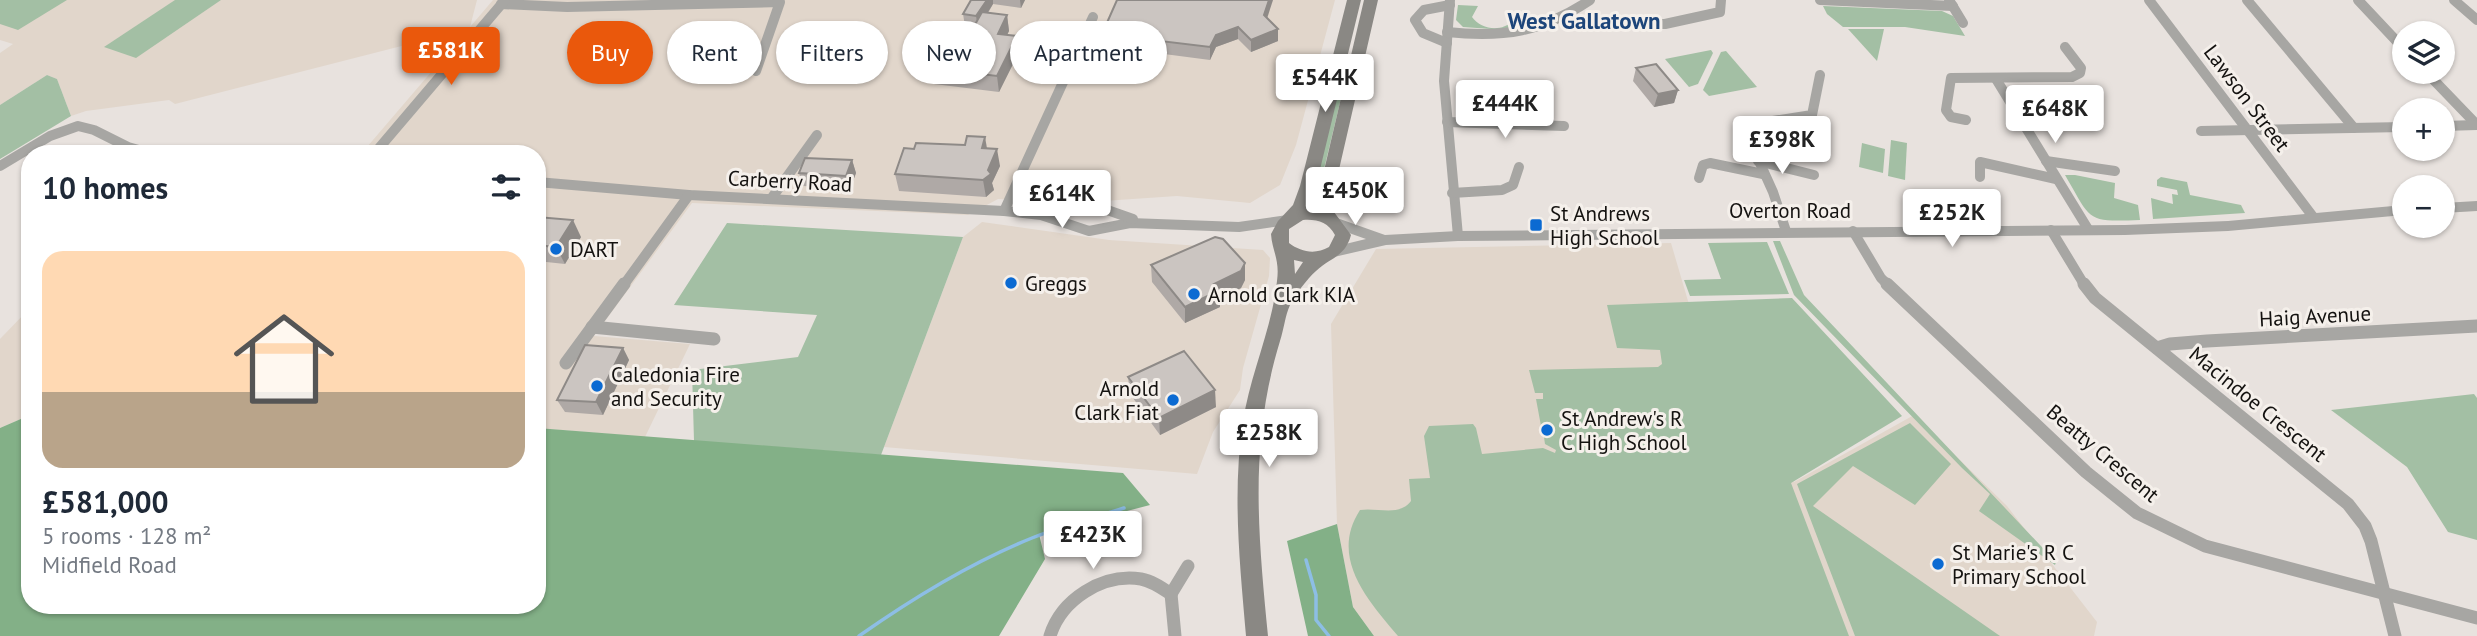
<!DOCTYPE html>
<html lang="en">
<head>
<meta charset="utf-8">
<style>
  body { margin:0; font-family:"PT Sans",sans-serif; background:#f2f2f3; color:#1f2937; height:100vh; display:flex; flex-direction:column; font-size:26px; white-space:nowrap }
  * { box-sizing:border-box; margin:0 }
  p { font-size:23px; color:#747a83 }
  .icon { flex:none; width:38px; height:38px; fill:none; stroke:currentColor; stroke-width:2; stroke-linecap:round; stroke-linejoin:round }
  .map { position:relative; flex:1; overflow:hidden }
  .details { position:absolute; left:21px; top:145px; width:525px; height:469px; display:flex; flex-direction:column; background:#fff; border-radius:28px; box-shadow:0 2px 5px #0004 }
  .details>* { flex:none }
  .guide { position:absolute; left:567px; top:21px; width:665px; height:63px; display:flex; gap:14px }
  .fabs { position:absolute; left:2392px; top:21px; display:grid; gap:14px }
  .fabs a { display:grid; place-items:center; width:63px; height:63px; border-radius:50%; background:#fff; box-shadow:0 2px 5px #0004; font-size:35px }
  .price { position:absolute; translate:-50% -60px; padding:0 16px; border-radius:7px; background:#fff; color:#222; font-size:23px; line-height:46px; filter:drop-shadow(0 2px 4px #0008) }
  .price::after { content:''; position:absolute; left:50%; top:42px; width:21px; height:16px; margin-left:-10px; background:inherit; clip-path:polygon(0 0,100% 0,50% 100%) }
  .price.on { background:#ea580c; color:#fff }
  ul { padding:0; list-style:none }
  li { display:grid; align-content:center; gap:14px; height:371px; padding:0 21px }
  li span { display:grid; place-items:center; height:217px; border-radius:21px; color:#555 }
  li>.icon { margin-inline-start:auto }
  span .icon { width:126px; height:126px; fill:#fffc; stroke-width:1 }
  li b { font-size:30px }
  h2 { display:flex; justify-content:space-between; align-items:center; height:84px; padding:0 21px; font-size:30px }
  .tag { padding:0 24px; border-radius:32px; background:#fff; box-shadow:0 2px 5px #0004; font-size:24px; line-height:63px }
  .tag.on { background:#ea580c; color:#fff }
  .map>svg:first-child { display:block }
  .built { fill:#e1d6cb }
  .green { fill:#a3bfa4 }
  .forest { fill:#83b087 }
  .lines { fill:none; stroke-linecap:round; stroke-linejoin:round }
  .stream { stroke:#8dbee5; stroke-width:3.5 }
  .minor-far1 { stroke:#a7a6a3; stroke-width:10 }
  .minor { stroke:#a7a6a3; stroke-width:13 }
  .tertiary { fill:#a7a6a3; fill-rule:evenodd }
  .secondary { fill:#8a8884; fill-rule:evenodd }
  .wall { fill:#afa9a6 }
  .shaded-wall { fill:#8e8a87 }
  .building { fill:#cbc5c1; stroke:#8e8a87; stroke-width:2 }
  .poi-dot { fill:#0b6ad2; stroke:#f5f0eb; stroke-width:2.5 }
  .labels { text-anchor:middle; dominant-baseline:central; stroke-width:6; stroke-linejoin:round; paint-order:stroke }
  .street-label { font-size:21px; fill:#141210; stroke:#f5f0eb }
  .poi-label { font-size:21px; fill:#141210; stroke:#f5f0eb; text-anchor:start }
  .neighbourhood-label { font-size:23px; font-weight:bold; fill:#1d457a; stroke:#f5f0eb }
</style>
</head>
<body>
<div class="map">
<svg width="2477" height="636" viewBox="0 0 2477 636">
  <rect width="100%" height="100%" fill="#e8e2de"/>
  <!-- built -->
  <g class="built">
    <polygon points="0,0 477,0 470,27 493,0 1335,0 1296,145 1280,185 1250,203 1177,196 1074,203 998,199 968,215 692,203 594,336 690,344 645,437 537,428 537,154 361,154 468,29 175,104 169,100 86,111 71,116 57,79 47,75 0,105 0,53 13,44 0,40"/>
    <polygon points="982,222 1109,240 1263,250 1270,258 1269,276 1243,368 1240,390 1213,432 1197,474 884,447 963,237"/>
    <polygon points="1671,243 1688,301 1726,378 1794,482 1914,415 2007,506 2097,622 2094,636 1374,636 1353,607 1337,524 1331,324 1376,249"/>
    <polygon points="30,308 30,415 0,428 0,339"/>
  </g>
  <!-- green -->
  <g class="green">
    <polygon points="0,0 67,0 18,30 0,24"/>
    <polygon points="175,0 221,0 136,58 104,47"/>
    <path d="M1458,5l20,1 -6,11c9,13 30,15 41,4l5,5 -13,4 -42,-3 -7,-7z"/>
    <polygon points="1823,6 1942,11 1953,16 1965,36 1905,27 1843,27 1827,14"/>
    <polygon points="1848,29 1884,29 1877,61"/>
    <polygon points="1711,50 1713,53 1698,84 1689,87 1665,59"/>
    <polygon points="1726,51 1757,87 1709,96 1703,90 1721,52"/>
    <polygon points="1345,60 1350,61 1318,194 1319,204 1308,202"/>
    <polygon points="47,75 57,79 71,116 0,159 0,105"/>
    <polygon points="1891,140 1907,143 1905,180 1888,176"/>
    <polygon points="1862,143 1885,149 1883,173 1859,167"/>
    <path d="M2065,175h10l40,8 -1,15 24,7 2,15c-55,2 -48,1 -75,-45z"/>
    <polygon points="2161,177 2187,182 2190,195 2241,205 2245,213 2153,219 2151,198 2173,204 2172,194 2178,195 2177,190 2157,186 2157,180"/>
    <polygon points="727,223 963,237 881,455 694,441 692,370 798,357 817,315 674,305"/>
    <polygon points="1773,241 1780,241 1804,295 2056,562 2055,565 1979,511 1990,494 1962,468 1794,295"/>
    <polygon points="1767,242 1789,294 1690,296 1684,280 1721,279 1708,243"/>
    <path d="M1792,298l110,118 -111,67 58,153h-451c-30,-36 -69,-78 -38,-126 17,-3 39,7 51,-9l-2,-22 21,-1 -6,-42 5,-10 44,-2 3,4 6,26 61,-6 12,5 1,-3 -11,-6 -2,-13h9v-4l-11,-1 -5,-27h7v-6h-8l-6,-23 129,-3 4,-3 -2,-14 -43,-2 -10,-43z"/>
    <polygon points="2474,394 2477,398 2477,540 2448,532 2407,467 2331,410"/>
    <polygon points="1910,423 1951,464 1915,505 1853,466 1813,506 2000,636 1855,636 1797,484"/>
  </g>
  <!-- forest -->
  <g class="forest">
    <polygon points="30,415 30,606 537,606 537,428 1123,473 1150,505 1039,534 1045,559 999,636 0,636 0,428"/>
    <polygon points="1337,524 1353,607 1374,636 1308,636 1287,541"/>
  </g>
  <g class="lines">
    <!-- stream -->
    <g class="stream">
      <polyline points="1306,560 1316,595 1316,620 1329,636"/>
      <path d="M859,636c54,-38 111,-73 173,-98 30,-12 61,-20 92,-30"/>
    </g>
    <!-- minor-far1 -->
    <g class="minor-far1">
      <polyline points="1450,0 1444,81 1458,236"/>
      <polyline points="1820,0 1953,6"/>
      <polyline points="1949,0 1963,23"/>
      <polyline points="2149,0 2314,218"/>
      <polyline points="2247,0 2354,128"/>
      <polyline points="2358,0 2404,49"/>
      <polyline points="2454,0 2477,20"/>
      <polyline points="501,4 567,7 780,2 756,71"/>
      <polyline points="1650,24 1665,24 1720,12 1721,0"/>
      <path d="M1447,32c57,6 95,0 143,-32"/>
      <polyline points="1447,43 1423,33 1415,20 1424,10 1450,5"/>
      <polyline points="2426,72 2477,125"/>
      <polyline points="1996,79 2088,229"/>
      <polyline points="1966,120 1951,117 1946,110 1951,78 2072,77 2080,73 2081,68 2065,47"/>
      <polyline points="1447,122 1564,126"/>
      <polyline points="2443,126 2477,125"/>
      <polyline points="2201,131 2404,127"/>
      <polyline points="374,154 505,0"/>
      <polyline points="1758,161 1814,175"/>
      <polyline points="2046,161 2115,171"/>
      <polyline points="0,166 50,136 78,126 94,130 128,147 153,154"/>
      <polyline points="1980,177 1980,162 2056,179"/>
      <polyline points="1699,178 1703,165 1710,163 1763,174"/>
      <polyline points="537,182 689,195 1004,211 1041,215 1089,231 1130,223 1239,227 1288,220"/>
      <polyline points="1452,193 1502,190 1513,185 1519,167"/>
      <polyline points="771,199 817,135"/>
      <polyline points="1004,211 1093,17"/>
      <polyline points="1051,214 1093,205 1133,219"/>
      <polyline points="2051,230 2085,286"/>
      <polyline points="1786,231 1773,192 1745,130 1760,123 1812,115 1820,75"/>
      <polyline points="1853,231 1881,278 1889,286"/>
      <polyline points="623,286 689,195"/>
    </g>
    <!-- minor -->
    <g class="minor">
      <polyline points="1887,284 2086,472 2137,513 2205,546 2477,618"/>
      <polyline points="2084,284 2095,298 2348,504 2365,526 2371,541 2395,636"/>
      <polyline points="592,327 714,339"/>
      <polyline points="2157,348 2170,344 2207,341 2477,326"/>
      <polyline points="566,363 624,284"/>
      <polyline points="1171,594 1175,636"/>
      <polyline points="1171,594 1188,566"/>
      <path d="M1050,636c11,-36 52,-63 91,-57 11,2 21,9 30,15"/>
    </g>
    <!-- tertiary -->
    <g class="tertiary">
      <polygon points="2477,201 2477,211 2443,213 2443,203"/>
      <polygon points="2404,205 2404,215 2228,231 2125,235 1458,241 1386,245 1334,257 1326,252 1329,248 1366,239 1332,227 1330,223 1337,218 1385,235 1458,231 2125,225 2228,221"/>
    </g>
    <!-- secondary -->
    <path class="secondary" d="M1347,0h14l-45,186 -8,22 7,1 49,-209h14l-46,200 -1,8 20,27c-6,22 -20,22 -35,36 -9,8 -21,24 -26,34 -5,11 -6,24 -10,36 -31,101 -22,192 -12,295h-22c-6,-71 -14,-143 -3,-214 7,-48 29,-93 34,-141 3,-22 -5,-30 -6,-47l7,-13 15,-16 7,-19zM1303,220c14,-1 25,2 32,15l-6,12c-14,8 -28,5 -40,-4v-14zM1294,260l9,2 -8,12z"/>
  </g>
  <!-- wall -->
  <g class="wall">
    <polygon points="971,0 1025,0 1021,8 993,4 988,13 1007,15 1009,31 1007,35 1017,36 1019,52 999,92 934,84 930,68 972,30 974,27 965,26 963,14"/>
    <polygon points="1267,18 1278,29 1278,41 1251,52 1238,39 1216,47 1210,60 1103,46 1102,34"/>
    <polygon points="1636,68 1678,90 1674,103 1654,107 1633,81"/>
    <polygon points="965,145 987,149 1000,166 992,183 994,190 986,197 899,191 895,174 914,149"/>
    <polygon points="852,160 856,173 850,189 803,186 799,173"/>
    <polygon points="537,217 581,237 565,264 537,261"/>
    <polygon points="1245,263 1245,280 1241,288 1220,298 1220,307 1185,323 1152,282 1151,265"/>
    <polygon points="623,348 629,360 603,415 565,412 557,400"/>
    <polygon points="1128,377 1216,407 1160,435 1130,394"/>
  </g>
  <!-- shaded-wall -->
  <g class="shaded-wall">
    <polygon points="987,0 993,0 993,4 978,28 976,16"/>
    <polygon points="1020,0 1025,0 1021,8"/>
    <polygon points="1269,0 1273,0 1264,28 1264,15"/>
    <polygon points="1007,15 1009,31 1000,49 998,34"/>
    <polygon points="1238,27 1238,39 1216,47 1210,60 1210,47 1216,35"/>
    <polygon points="1278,29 1278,41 1251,52 1251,40"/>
    <polygon points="1017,36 1019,52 999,92 997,76"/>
    <polygon points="1678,90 1674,103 1654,107 1658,94"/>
    <polygon points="985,137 988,154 982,148"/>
    <polygon points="997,149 1000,166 992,183 994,190 986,197 983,180"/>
    <polygon points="852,160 856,173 850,189 846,176"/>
    <polygon points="573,220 581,237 565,264 556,247"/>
    <polygon points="1245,263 1245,280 1241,288 1220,298 1220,307 1185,323 1185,307 1214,284"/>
    <polygon points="623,348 629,360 603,415 596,402"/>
    <polygon points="1215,390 1216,407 1160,435 1159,418"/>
  </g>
  <!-- building -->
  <g class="building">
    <polygon points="971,0 987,0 976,16 963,14"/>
    <polygon points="1117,0 1269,0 1264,15 1278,29 1251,40 1238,27 1216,35 1210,47 1102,34"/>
    <polygon points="982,12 1007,15 998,34 1017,36 997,76 930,68 953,28 972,30"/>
    <polygon points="1656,64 1678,90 1658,94 1636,68"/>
    <polygon points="967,136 985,137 982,148 997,149 988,170 991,174 983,180 895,174 904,148 914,149 916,143 965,145"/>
    <polygon points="805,158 852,160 846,176 799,173"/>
    <polygon points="537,217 573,220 556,247 537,245"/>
    <polygon points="1215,237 1223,239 1245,263 1241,271 1214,284 1220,290 1185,307 1151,265"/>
    <polygon points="585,345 623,348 596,402 557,400"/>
    <polygon points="1184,351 1215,390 1159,418 1128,377"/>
  </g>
  <!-- markers -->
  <g class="poi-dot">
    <rect x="1529" y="218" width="14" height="14" rx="3.5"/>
    <circle cx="556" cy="249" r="7"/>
    <circle cx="1011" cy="283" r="7"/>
    <circle cx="1194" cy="294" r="7"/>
    <circle cx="597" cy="386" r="7"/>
    <circle cx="1173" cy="400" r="7"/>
    <circle cx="1547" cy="430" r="7"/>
    <circle cx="1938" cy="564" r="7"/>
  </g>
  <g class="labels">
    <!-- street labels -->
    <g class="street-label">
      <text transform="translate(2247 98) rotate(53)">Lawson Street</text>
      <text transform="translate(790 181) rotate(3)">Carberry Road</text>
      <text x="1790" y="210">Overton Road</text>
      <text transform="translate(2315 316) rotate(-3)">Haig Avenue</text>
      <text transform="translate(2258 404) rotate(39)">Macindoe Crescent</text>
      <text transform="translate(2103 453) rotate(40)">Beatty Crescent</text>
    </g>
    <!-- poi labels -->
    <g class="poi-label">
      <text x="1550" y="213">St Andrews<tspan x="1550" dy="24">High School</tspan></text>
      <text x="570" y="249">DART</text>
      <text x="1025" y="283">Greggs</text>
      <text x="1208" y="294">Arnold Clark KIA</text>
      <text x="611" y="374">Caledonia Fire<tspan x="611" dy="24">and Security</tspan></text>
      <text x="1159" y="388" text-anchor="end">Arnold<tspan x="1159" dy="24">Clark Fiat</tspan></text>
      <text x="1561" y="418">St Andrew's R<tspan x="1561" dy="24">C High School</tspan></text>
      <text x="1952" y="552">St Marie's R C<tspan x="1952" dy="24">Primary School</tspan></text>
    </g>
    <!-- neighbourhood labels -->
    <g class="neighbourhood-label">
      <text x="1584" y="20">West Gallatown</text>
    </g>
  </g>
</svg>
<div class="fabs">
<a><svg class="icon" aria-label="layers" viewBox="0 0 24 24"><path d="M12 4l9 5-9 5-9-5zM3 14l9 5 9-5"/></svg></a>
<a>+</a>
<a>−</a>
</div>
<b class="price on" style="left:451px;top:87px">£581K</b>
<b class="price" style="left:1325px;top:114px">£544K</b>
<b class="price" style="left:1505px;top:140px">£444K</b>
<b class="price" style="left:2055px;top:145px">£648K</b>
<b class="price" style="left:1782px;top:176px">£398K</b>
<b class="price" style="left:1355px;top:227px">£450K</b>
<b class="price" style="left:1062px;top:230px">£614K</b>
<b class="price" style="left:1952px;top:249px">£252K</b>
<b class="price" style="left:1269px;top:469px">£258K</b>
<b class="price" style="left:1093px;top:571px">£423K</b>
<div class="guide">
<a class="tag on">Buy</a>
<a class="tag">Rent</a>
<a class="tag">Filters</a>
<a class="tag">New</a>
<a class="tag">Apartment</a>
</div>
<section class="details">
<h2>10 homes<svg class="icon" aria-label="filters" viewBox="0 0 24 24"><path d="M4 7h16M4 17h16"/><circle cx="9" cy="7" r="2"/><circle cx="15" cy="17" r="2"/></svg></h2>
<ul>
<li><span style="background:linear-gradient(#ffd9b3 65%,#b9a48a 0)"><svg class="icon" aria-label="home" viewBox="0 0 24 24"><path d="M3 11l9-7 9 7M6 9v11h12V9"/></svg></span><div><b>£581,000</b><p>5 rooms · 128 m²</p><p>Midfield Road</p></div></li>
</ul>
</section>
</div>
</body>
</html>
